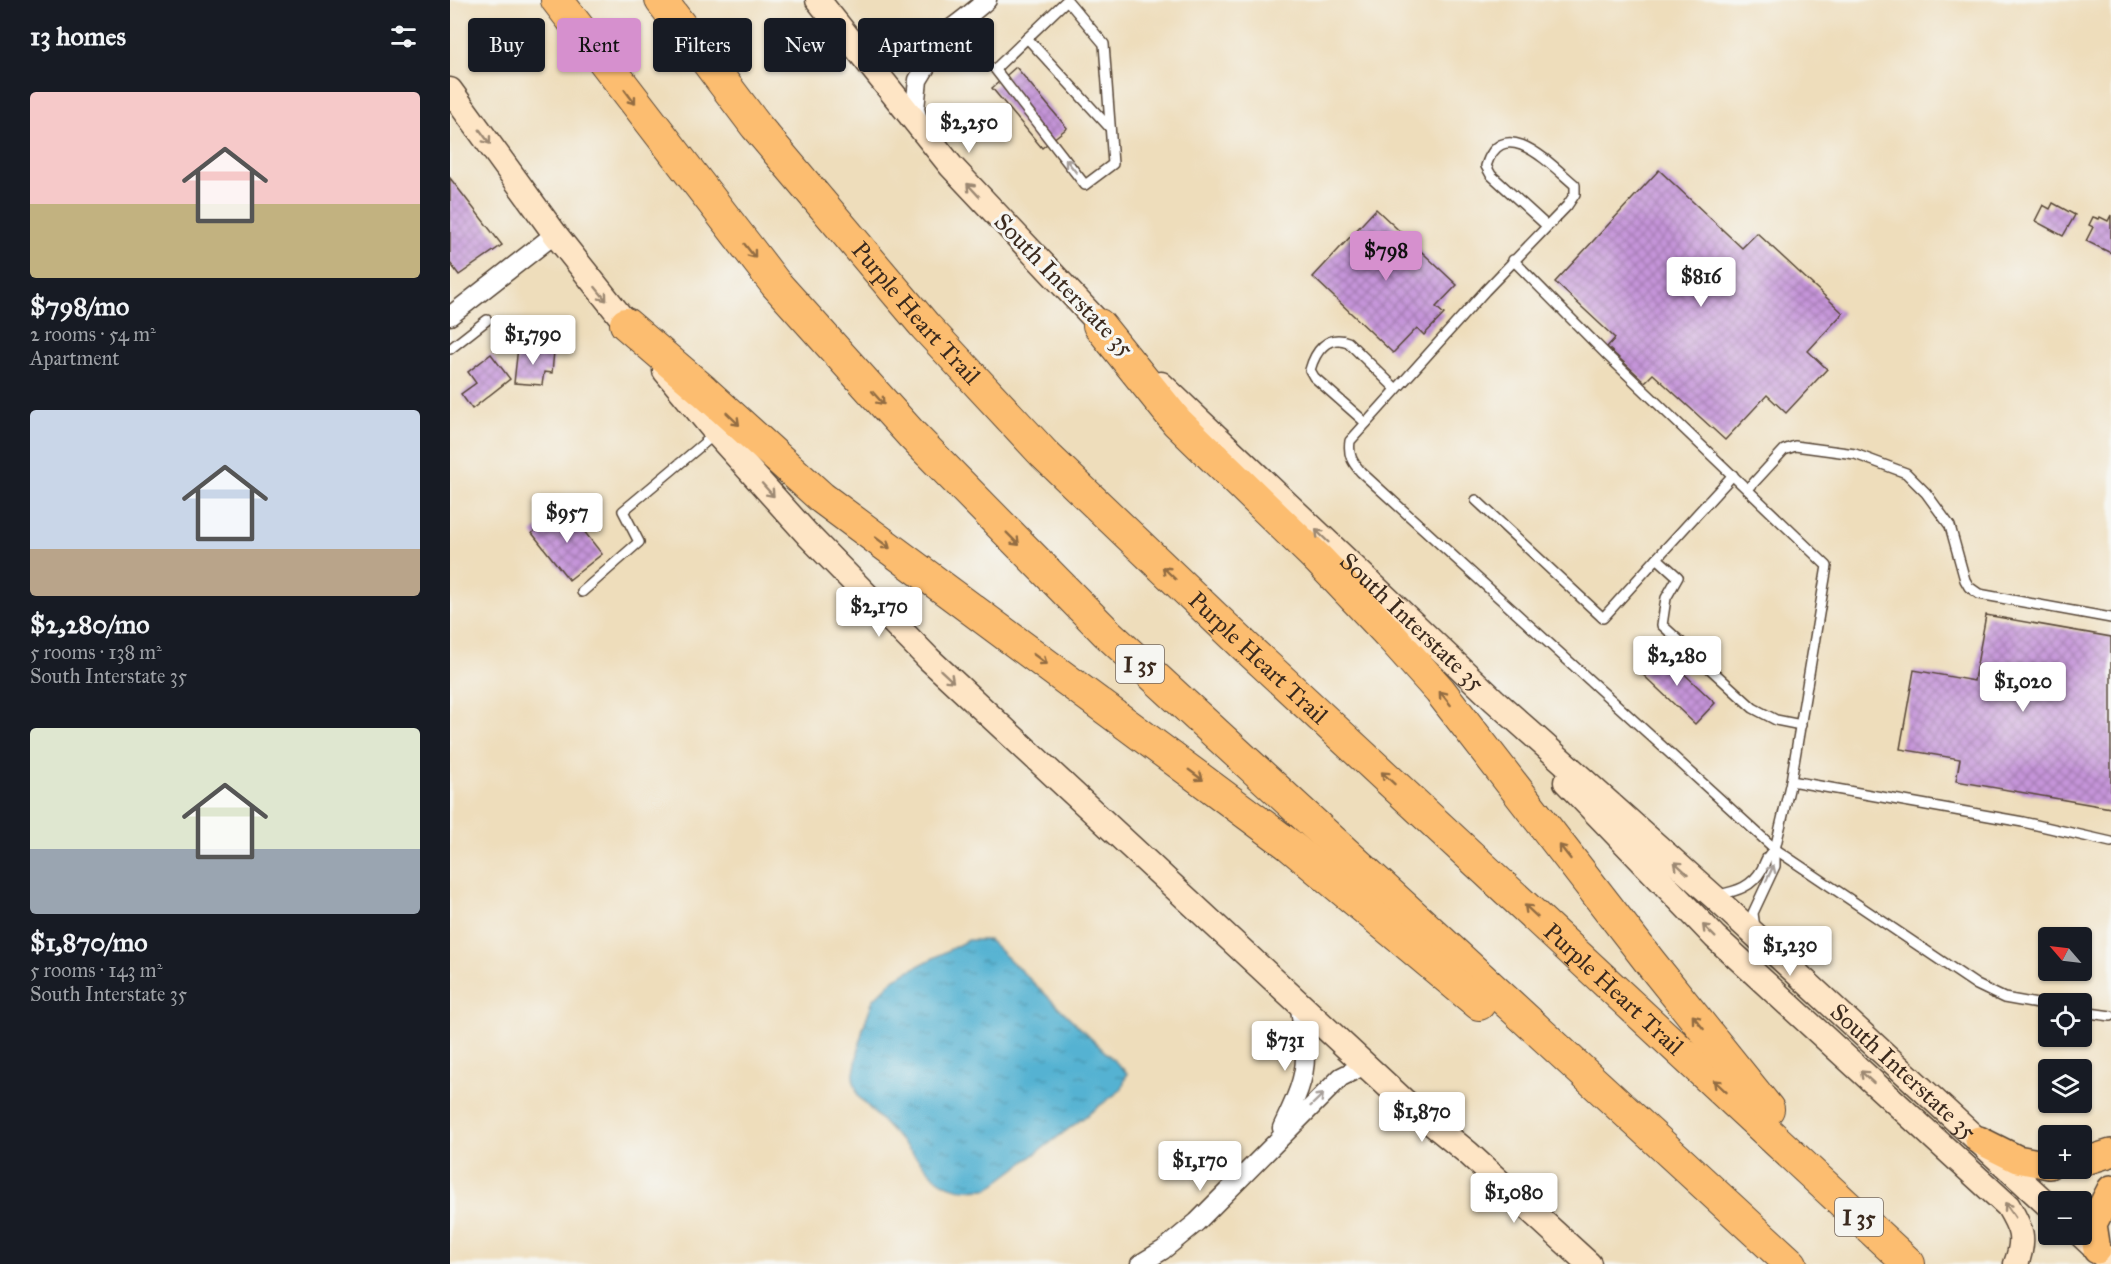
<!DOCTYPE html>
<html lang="en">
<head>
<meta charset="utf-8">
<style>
  body { margin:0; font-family:"IM FELL Great Primer",serif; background:#20242c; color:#f1f3f6; height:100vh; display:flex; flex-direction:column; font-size:22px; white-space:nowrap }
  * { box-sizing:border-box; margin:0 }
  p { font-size:20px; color:#9ea1a6 }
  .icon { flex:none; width:33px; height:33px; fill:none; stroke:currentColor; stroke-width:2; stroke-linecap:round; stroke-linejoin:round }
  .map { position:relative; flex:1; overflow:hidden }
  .sheet { display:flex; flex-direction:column; background:#171b24; width:450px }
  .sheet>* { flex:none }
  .banner { position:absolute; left:18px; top:18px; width:570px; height:54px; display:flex; gap:12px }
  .needle { width:39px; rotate:298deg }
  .tools { position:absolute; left:1588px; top:927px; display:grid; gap:12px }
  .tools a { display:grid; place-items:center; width:54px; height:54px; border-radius:6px; background:#171b24; box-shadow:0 2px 4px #0004; font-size:30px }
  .price { position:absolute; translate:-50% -51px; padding:0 14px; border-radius:6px; background:#fff; color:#222; font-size:20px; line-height:39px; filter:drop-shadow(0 2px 3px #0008) }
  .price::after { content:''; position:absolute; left:50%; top:36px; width:18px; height:14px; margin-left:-9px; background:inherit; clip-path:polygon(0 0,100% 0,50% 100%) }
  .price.active { background:#d690ce; color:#111 }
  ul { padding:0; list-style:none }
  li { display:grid; align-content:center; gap:12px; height:318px; padding:0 30px }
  li span { display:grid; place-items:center; height:186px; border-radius:6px; color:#555 }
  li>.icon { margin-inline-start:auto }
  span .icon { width:108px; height:108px; fill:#fffc; stroke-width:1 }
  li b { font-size:26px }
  h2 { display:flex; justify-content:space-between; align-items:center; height:72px; padding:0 30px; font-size:26px }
  .tag { padding:0 21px; border-radius:6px; background:#171b24; box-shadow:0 2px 4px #0004; font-size:21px; line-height:54px }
  .tag.active { background:#d690ce; color:#111 }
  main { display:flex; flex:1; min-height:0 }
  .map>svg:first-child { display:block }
  .water { fill:url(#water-ripples); stroke:#486e78; stroke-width:1.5 }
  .building { fill:url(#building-cross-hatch) }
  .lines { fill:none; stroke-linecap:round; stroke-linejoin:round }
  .lane-casing { stroke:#564536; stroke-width:12 }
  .street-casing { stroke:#564536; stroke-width:21 }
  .secondary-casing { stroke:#564536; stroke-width:27 }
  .primary-casing { stroke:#564536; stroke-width:30 }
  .highway-casing { stroke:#564536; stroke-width:34 }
  .lane { stroke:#fff; stroke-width:9 }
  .street { stroke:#fff; stroke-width:18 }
  .secondary { stroke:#fee5c5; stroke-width:24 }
  .primary { stroke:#fcbd6f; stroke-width:27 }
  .highway { stroke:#fcbd6f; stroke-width:32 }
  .oneway { stroke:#926c42 }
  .oneway2 { stroke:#9c8872 }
  .oneway3 { stroke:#a79f9a }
  .labels { text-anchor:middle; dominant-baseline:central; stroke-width:6; stroke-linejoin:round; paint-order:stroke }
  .shield { fill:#f6f6f2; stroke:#73675e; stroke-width:1.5 }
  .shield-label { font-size:22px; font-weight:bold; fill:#3b2a1e }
  .street-label { font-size:24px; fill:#3b2a1e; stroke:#f6f6f2 }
</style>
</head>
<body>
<main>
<section class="sheet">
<h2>13 homes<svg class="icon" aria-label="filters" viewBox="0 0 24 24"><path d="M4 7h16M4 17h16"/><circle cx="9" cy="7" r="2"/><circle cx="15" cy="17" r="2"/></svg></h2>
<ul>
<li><span style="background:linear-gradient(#f6c9c9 60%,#c2b280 0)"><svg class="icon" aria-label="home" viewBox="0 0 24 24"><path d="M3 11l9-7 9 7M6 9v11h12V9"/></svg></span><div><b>$798/mo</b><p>2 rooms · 54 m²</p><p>Apartment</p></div></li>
<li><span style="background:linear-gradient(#c9d6e8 75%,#b9a48a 0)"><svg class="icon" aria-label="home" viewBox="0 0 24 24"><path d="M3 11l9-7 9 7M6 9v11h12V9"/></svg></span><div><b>$2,280/mo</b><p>5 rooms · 138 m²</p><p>South Interstate 35</p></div></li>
<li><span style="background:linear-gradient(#dfe7d0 65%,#9aa5b1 0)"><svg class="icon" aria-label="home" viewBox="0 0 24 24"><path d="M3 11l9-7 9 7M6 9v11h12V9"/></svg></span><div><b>$1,870/mo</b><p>5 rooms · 143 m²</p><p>South Interstate 35</p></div></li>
</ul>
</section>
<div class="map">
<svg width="1661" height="1264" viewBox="0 0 1661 1264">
  <defs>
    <pattern id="water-ripples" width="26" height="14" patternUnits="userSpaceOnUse" patternTransform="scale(1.5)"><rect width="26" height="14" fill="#54b2d2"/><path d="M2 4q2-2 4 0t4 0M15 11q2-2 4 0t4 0" fill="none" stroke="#4791aa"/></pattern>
    <pattern id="building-cross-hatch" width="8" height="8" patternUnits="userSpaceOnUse" patternTransform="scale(1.5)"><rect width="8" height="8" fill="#c594d9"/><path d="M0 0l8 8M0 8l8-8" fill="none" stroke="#a179af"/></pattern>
  </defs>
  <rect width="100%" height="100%" fill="#f6f6f2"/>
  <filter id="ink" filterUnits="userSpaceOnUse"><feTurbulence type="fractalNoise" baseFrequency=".0167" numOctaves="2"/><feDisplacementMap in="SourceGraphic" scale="12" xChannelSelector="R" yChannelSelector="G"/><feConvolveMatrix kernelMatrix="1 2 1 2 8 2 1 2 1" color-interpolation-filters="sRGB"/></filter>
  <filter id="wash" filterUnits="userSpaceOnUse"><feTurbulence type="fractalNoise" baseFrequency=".008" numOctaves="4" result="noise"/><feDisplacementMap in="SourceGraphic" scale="24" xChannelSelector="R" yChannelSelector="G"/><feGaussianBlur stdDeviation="1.35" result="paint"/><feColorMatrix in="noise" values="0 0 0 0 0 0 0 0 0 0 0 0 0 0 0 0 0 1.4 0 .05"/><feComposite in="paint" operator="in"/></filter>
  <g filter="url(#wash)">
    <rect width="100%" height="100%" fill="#edb"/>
    <!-- water -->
    <path class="water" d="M518,940h21l138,133 -5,16 -134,100c-23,1 -36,2 -54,-13l-76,-80 -5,-18 10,-50 10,-28 22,-22z"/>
    <g id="blocks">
      <!-- building -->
      <g class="building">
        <polygon points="566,67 617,128 592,148 542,88"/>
        <polygon points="1209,170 1292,248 1307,233 1393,313 1358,351 1377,369 1336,413 1317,395 1275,440 1203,374 1195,382 1157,347 1165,338 1105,282"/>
        <polygon points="0,178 52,245 9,275 0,263"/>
        <polygon points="1603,203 1625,215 1613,236 1585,221 1593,205 1600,209"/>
        <polygon points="926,209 1007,285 986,307 994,314 974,335 967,328 943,353 863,277"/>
        <polygon points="1661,215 1661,253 1636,241 1643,227 1639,225 1643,217 1649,219 1650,217 1658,221"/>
        <polygon points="68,347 104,351 102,373 94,372 92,385 64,383"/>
        <polygon points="41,354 60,379 22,409 11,394 26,383 18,372"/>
        <polygon points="119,512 152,554 119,580 82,533 107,513 112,519"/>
        <polygon points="1536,615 1661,637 1661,808 1506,781 1510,759 1450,749 1464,670 1524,681"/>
        <polygon points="1209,650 1265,703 1245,724 1189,671"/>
      </g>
    </g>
  </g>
  <g filter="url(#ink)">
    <use href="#blocks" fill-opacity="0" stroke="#564536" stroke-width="1.5"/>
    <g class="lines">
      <!-- lane casing -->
      <g class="lane-casing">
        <g id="lane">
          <polyline points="617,0 654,44 663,164 635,185 545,69 617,0"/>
          <polyline points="577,38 660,128"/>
          <path d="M1097,226l-56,-51 -5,-9c17,-54 66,0 89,19v9l-8,12 -82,85 -135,150c-2,14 2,21 11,31l414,377 202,136 27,13 45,8"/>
          <polyline points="1063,260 1158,356 1377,566 1341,781 1325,849 1325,866 1303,913 1305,928"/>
          <polyline points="0,349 37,320"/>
          <path d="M916,423l-52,-46 -4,-7c5,-18 17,-36 38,-28l48,47"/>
          <polyline points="1298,489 1334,450 1345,446 1405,454 1456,473 1476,493 1500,526 1515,580 1519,587 1529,594 1661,618"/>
          <polyline points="1026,500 1153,618 1207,558 1228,577 1216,598 1212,625 1303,708 1326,720 1351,725"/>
          <polyline points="1207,558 1283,475"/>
          <polyline points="132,592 189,542 173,511 265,434"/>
          <polyline points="1341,781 1573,822 1661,842"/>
          <path d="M1268,895c19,-4 34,-8 44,-26 4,-9 5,-14 13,-20"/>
          <polyline points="1632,1012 1661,1016"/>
        </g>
      </g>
      <!-- street casing -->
      <g class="street-casing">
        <g id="street">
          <path d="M404,44c7,3 15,7 22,9 42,8 82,-29 111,-53"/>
          <polyline points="470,126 465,109 468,80 496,34"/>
          <polyline points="0,316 105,234"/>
          <path d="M832,1128c10,-22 23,-46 23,-71 0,-17 -4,-35 -5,-52"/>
          <polyline points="690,1264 713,1250 747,1222 891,1077 915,1065"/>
        </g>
      </g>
      <!-- secondary casing -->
      <g class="secondary-casing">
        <g id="secondary">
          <polyline points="368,0 501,166 662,337"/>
          <polyline points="0,90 105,234 187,337"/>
          <polyline points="215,371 266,433 358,535 479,659 953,1100 1018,1153 1139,1264"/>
          <path id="s1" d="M711,384l333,316 219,196 336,310"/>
          <path d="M1116,782l149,155 293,269c13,22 18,32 8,58"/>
          <polyline points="1630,1234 1661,1263"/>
        </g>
      </g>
      <!-- primary casing -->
      <g class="primary-casing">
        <g id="primary">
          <polyline points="1529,1140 1567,1159 1599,1165"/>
          <polyline points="1632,1162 1661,1153"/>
          <polyline points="1647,1250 1643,1224 1661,1189"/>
        </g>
      </g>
      <!-- highway casing -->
      <g class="highway-casing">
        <g id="highway">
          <polyline points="107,0 325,283 462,435 657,633 1341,1264"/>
          <path id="s2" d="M211,0l95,126 169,200 119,128 204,195 661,615"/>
          <polyline points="176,324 254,391 372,498 838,844 1029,1004"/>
          <polyline points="649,325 727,422 869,560 938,633 990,691 1200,962 1318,1109"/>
        </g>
      </g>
      <!-- lane -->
      <use href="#lane" class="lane"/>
      <!-- street -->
      <use href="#street" class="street"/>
      <!-- secondary -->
      <use href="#secondary" class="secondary"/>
      <!-- primary -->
      <use href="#primary" class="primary"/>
      <!-- highway -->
      <use href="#highway" class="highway"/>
    </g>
    <!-- one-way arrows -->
    <defs><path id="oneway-shaft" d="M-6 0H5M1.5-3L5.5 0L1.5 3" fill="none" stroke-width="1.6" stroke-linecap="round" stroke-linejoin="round" transform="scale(1.5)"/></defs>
    <g class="oneway">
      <use href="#oneway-shaft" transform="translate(180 97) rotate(53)"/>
      <use href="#oneway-shaft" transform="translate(300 251) rotate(52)"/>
      <use href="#oneway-shaft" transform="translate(428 398) rotate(48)"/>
      <use href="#oneway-shaft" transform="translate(283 419) rotate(44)"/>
      <use href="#oneway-shaft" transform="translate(563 539) rotate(45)"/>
      <use href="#oneway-shaft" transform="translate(433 543) rotate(37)"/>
      <use href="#oneway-shaft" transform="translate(719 573) rotate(-136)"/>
      <use href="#oneway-shaft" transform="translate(590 659) rotate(36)"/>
      <use href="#oneway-shaft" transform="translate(995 698) rotate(-129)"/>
      <use href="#oneway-shaft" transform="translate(746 775) rotate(36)"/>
      <use href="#oneway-shaft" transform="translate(938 778) rotate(-137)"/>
      <use href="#oneway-shaft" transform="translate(1115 852) rotate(-128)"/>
      <use href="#oneway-shaft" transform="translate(1081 911) rotate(-137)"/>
      <use href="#oneway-shaft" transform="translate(1248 1022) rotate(-129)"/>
      <use href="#oneway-shaft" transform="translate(1270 1086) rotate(-137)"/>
    </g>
    <g class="oneway2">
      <use href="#oneway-shaft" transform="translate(35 137) rotate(54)"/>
      <use href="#oneway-shaft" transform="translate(523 190) rotate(-133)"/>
      <use href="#oneway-shaft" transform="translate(151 294) rotate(51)"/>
      <use href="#oneway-shaft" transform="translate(318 490) rotate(48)"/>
      <use href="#oneway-shaft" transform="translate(872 536) rotate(-136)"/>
      <use href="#oneway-shaft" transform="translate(497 676) rotate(43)"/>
      <use href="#oneway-shaft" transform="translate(1231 868) rotate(-138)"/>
      <use href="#oneway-shaft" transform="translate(1259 931) rotate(-135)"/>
      <use href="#oneway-shaft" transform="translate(1417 1077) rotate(-138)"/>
      <use href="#oneway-shaft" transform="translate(1560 1210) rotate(-125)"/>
    </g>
    <g class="oneway3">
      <use href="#oneway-shaft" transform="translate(621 166) rotate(-128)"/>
      <use href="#oneway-shaft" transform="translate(1320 873) rotate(-65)"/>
      <use href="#oneway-shaft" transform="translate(867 1100) rotate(-44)"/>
    </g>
  </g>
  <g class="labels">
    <!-- shield labels -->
    <g class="shield">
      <rect x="666" y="645" width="48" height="38" rx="4.5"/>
      <rect x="1385" y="1198" width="48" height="38" rx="4.5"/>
    </g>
    <g class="shield-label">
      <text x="690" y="664">I 35</text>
      <text x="1409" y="1217">I 35</text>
    </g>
    <!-- street labels -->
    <g class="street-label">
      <text transform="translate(614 285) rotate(46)">South Interstate 35</text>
      <text stroke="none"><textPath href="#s2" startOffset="404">Purple Heart Trail</textPath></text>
      <text stroke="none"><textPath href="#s1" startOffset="346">South Interstate 35</textPath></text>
      <text stroke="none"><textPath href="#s2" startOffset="890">Purple Heart Trail</textPath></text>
      <text stroke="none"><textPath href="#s2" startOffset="1376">Purple Heart Trail</textPath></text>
      <text stroke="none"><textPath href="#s1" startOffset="1012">South Interstate 35</textPath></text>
    </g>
  </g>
</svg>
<div class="tools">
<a><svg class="needle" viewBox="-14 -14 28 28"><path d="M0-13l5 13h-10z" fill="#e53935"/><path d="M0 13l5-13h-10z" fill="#9ea1a6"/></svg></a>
<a><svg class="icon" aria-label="locate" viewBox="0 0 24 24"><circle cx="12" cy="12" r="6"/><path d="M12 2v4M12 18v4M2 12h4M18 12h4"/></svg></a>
<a><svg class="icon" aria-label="layers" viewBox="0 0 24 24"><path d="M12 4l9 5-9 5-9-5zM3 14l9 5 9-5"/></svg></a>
<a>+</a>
<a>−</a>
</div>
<b class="price" style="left:519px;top:154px">$2,250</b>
<b class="price active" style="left:936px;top:282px">$798</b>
<b class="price" style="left:1251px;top:308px">$816</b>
<b class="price" style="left:83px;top:366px">$1,790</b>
<b class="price" style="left:117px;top:544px">$957</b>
<b class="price" style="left:429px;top:638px">$2,170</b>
<b class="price" style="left:1227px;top:687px">$2,280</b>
<b class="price" style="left:1573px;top:713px">$1,020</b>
<b class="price" style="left:1340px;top:977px">$1,230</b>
<b class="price" style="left:835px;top:1072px">$731</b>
<b class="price" style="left:972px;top:1143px">$1,870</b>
<b class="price" style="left:750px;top:1192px">$1,170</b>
<b class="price" style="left:1064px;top:1224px">$1,080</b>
<div class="banner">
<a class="tag">Buy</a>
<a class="tag active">Rent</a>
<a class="tag">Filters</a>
<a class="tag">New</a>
<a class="tag">Apartment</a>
</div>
</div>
</main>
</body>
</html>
